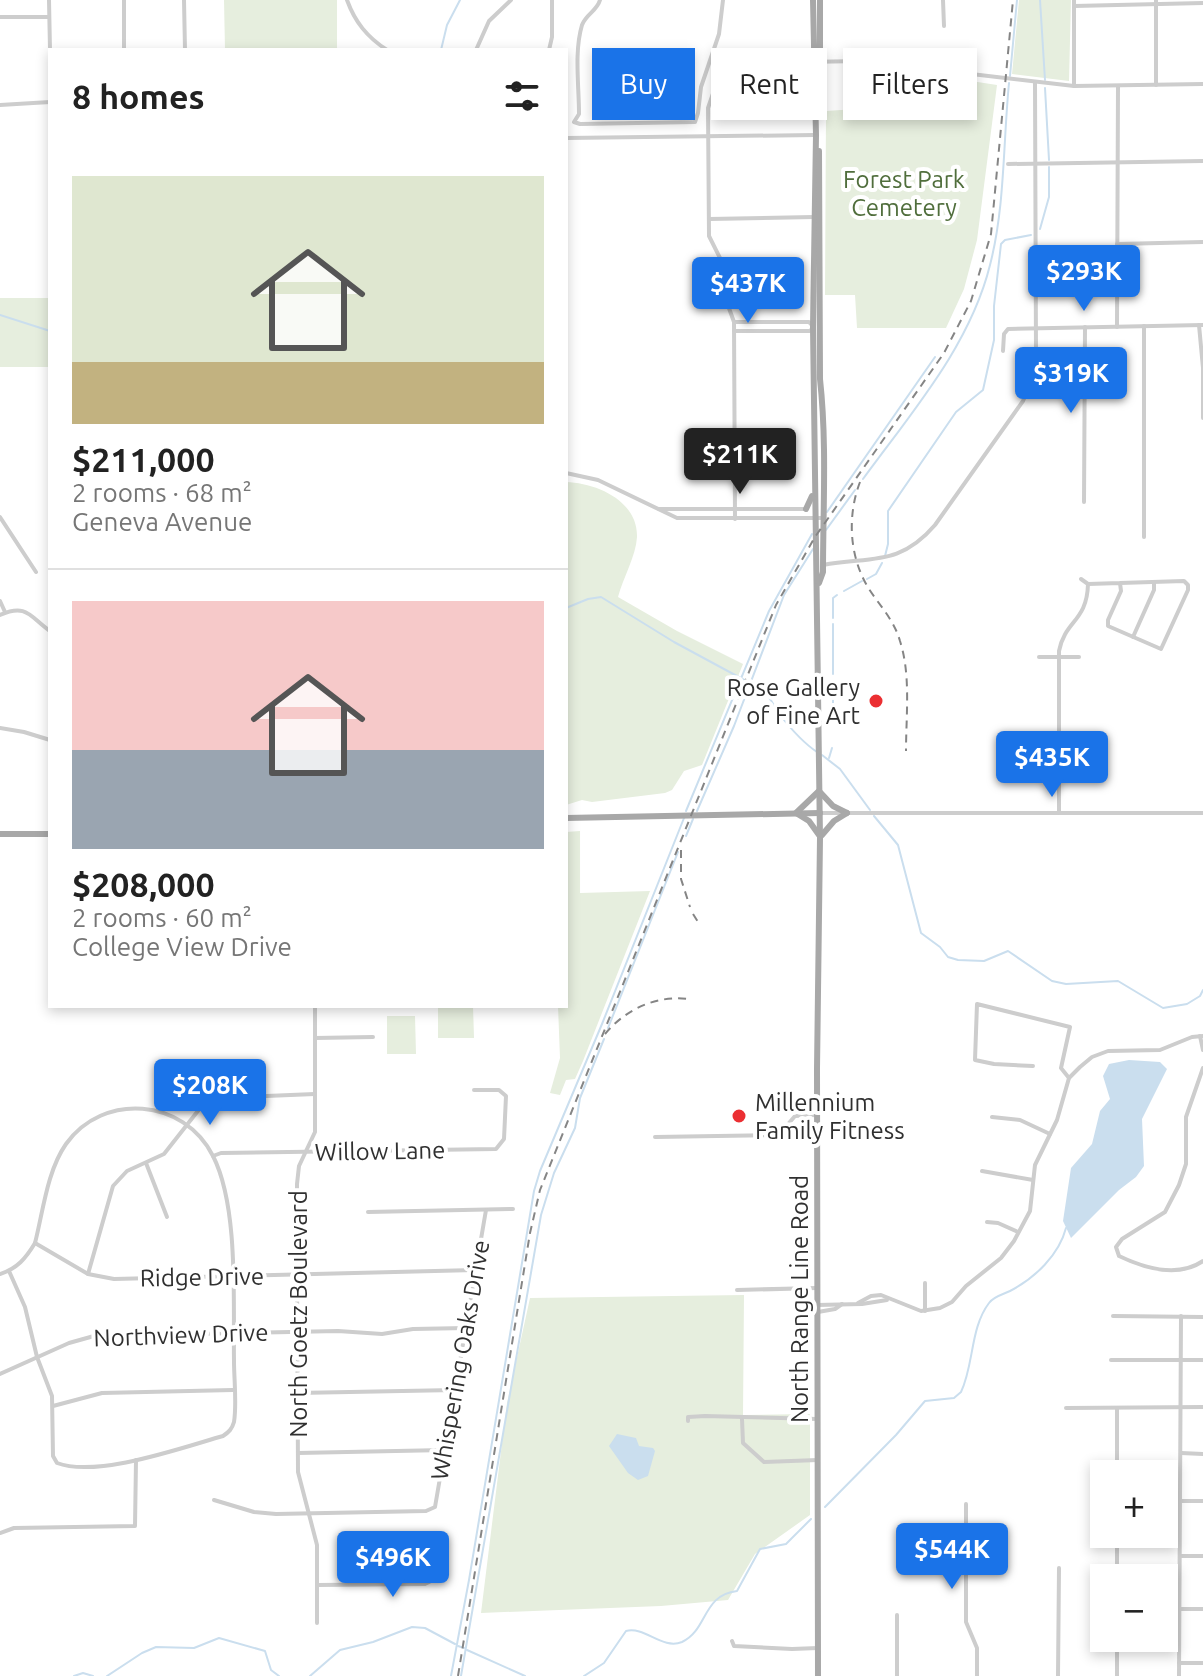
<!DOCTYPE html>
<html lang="en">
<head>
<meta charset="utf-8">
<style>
  body { margin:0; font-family:Ubuntu,sans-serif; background:#f6f6f6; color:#222; height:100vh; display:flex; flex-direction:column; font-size:30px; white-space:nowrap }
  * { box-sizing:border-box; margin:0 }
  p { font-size:26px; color:#767676 }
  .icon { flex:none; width:44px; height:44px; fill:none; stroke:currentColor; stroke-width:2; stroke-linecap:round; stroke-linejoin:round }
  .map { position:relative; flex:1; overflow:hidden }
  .sheet { position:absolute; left:48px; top:48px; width:520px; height:960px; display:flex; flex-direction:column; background:#fff; border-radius:0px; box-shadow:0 4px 12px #0003 }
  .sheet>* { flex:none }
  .top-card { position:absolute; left:592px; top:48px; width:490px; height:72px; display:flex; gap:16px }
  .fabs { position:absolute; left:1090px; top:1460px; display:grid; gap:16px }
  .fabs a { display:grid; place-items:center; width:88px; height:88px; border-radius:0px; background:#fff; box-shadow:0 4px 12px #0003; font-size:40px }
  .price { position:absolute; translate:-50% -68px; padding:0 18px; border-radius:8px; background:#1a73e8; color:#fff; font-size:26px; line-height:52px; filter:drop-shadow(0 2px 4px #0008) }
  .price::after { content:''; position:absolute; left:50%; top:48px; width:24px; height:18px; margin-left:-12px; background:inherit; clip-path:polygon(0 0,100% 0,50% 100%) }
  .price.active { background:#222; color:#fff }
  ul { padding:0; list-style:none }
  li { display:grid; align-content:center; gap:16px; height:424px; padding:0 24px }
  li+li { border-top:2px solid #e0e0e0 }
  li span { display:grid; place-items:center; height:248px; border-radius:0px; color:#555 }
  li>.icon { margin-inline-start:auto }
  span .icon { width:144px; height:144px; fill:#fffc; stroke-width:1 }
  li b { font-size:34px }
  h2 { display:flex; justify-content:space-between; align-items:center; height:96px; padding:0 24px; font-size:34px }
  .chip { padding:0 28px; border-radius:0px; background:#fff; box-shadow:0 4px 12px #0003; font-size:28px; line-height:72px }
  .chip.active { background:#1a73e8; color:#fff }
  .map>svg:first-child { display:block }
  .green { fill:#e6eede }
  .water { fill:#cadeee }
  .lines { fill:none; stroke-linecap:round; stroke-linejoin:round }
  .stream { stroke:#cadeee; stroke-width:2 }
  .minor { stroke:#cdcdcd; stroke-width:4 }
  .major { stroke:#a8a8a8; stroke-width:6 }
  .rail { stroke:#858585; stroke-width:2; stroke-dasharray:8 6; stroke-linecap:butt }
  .poi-dot { fill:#eb2f32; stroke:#fff; stroke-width:3 }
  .labels { text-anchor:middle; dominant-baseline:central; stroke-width:8; stroke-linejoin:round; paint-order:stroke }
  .park-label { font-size:24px; fill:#506e3c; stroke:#fff }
  .poi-label { font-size:24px; fill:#303030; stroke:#fff; text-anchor:end }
  .street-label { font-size:24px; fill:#303030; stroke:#fff }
</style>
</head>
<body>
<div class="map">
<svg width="1203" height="1676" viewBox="0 0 1203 1676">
  <rect width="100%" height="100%" fill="#fff"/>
  <!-- green -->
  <g class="green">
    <polygon points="224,0 337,0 337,50 225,50"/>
    <polygon points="1019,0 1071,0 1069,81 1012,74"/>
    <polygon points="932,75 997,85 977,240 964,289 946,328 857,328 855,295 825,295 826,111 932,104"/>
    <rect x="0" y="298" width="50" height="69"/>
    <path d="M566,482c31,1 72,19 71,55 -1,19 -14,41 -19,60l59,34 66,33 -41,101 -18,6 -12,19 -7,3 -73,9 -10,-2 -16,5z"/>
    <polygon points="580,831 580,893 650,891 583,1061 575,1079 566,1080 560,1095 550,1093 560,1058 558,1006 566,1006 566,832"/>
    <polygon points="438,1006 473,1006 474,1038 438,1038"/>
    <polygon points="387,1016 415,1016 416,1054 387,1054"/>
    <polygon points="744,1295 743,1415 810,1414 810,1515 755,1554 728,1600 661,1606 481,1613 507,1403 530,1298"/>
  </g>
  <!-- water -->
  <g class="water">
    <polygon points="1129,1060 1160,1062 1167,1069 1142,1119 1144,1166 1136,1177 1119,1190 1071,1238 1063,1221 1071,1168 1092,1144 1100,1111 1110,1099 1103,1076 1109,1064"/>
    <polygon points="617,1434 636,1438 639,1446 653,1448 655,1451 648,1476 638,1480 628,1473 609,1446"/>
  </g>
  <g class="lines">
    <!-- stream -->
    <g class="stream">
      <polyline points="1040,0 1045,80"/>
      <polyline points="441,50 447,25 460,0"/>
      <polyline points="1010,76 1017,0"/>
      <polyline points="1045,88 1049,160"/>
      <polyline points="1040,229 1049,197 1049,167"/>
      <polyline points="0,315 50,331"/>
      <path d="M863,479c48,-66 107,-133 127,-214 15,-58 13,-121 19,-182"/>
      <polyline points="827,512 935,357"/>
      <polyline points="826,530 855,490"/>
      <polyline points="885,556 888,544 888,511 956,412 983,390 994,340 994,306 1001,244 1005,240 1031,235"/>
      <polyline points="867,579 876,574 882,563"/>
      <polyline points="844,591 862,581"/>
      <path d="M566,608l22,-9 13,-2 73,45 87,47c10,8 12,16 19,26 11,14 22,27 37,37"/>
      <polyline points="833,618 833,598 837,595"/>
      <polyline points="833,624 833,674"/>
      <polyline points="833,714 833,690"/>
      <polyline points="822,755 840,769 870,810"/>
      <polyline points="829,758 832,748"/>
      <polyline points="686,811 769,611 812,534"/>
      <polyline points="697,811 734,726 784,595 813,549"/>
      <polyline points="874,816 898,845 921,933 940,947 948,957 958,960 984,961 1008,951 1052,981 1066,984 1118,981 1163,1008 1187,1004 1200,996 1203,990"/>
      <polyline points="686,836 693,819"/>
      <polyline points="608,1028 678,852"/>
      <path d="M825,1507l71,-72 29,-34 29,-3 7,-6c13,-27 9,-64 28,-89 5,-7 13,-8 21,-12 25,-13 49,-36 56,-63"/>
      <polyline points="458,1646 464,1648"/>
      <polyline points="467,1650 525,1676"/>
      <polyline points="74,1676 83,1673 93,1676"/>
      <polyline points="107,1676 142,1653 156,1647 194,1648 219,1638 265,1651 271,1670 279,1676"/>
      <polyline points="310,1676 340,1650 373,1642 412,1627 425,1628 455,1644"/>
      <polyline points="451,1676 469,1580 534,1191 540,1171 602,1024 684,818"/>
      <polyline points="461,1676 541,1215 554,1173 575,1128 580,1098 604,1039"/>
      <path d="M584,1676l20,-13 22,-32c19,-5 36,19 56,11 26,-12 20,-47 55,-51l23,-42 26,-5 25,-25"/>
    </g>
    <!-- minor -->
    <g class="minor">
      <polyline points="49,0 50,50"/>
      <polyline points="124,0 124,50"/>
      <polyline points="184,0 185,50"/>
      <path d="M347,0c8,22 20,37 40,50"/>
      <path d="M600,0c-3,11 -14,14 -18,25 -8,27 -3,60 -3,89l-5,8 6,2 115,-2 3,-9 3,-26 18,-53 4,-34"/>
      <polyline points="943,0 944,26"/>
      <polyline points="1074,0 1074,86"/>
      <polyline points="1156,0 1156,85"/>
      <polyline points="1074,6 1203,3"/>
      <polyline points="0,17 49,17"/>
      <polyline points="476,50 489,21 511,0"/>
      <polyline points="549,50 552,37 552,0"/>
      <polyline points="713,50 731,70"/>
      <polyline points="0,105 50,102"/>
      <polyline points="566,138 816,135"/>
      <polyline points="1008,164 1203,161"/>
      <polyline points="709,219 814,217"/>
      <polyline points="1117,244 1203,242"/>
      <polyline points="734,322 809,322 812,325"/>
      <polyline points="1199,325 1203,368 1203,418"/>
      <polyline points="1117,327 1118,86"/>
      <polyline points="734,331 810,331 812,329"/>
      <polyline points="1003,351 1004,334 1008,329 1203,325"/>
      <polyline points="566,473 598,480 677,518 823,518"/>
      <polyline points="1084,502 1085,327"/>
      <polyline points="659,509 806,509"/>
      <polyline points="0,517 36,572"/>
      <polyline points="735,519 734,322 726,300 723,264 709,236 708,108 717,82 731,70 751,63 861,61 1074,86 1203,84"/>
      <polyline points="1144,537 1144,326"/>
      <path d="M823,565c47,-9 76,2 112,-40l88,-124 8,-20 5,-25 -1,-273"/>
      <polyline points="1088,584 1184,581 1188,585 1188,590 1161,649 1108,626 1108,620 1121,591 1120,583"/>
      <polyline points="0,601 5,612"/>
      <path d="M0,615c27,-12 30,2 50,16"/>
      <polyline points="1133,637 1154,590 1154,582"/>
      <polyline points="1039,657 1079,657"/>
      <polyline points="0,728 24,732 50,740"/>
      <polyline points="820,813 1203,813"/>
      <path d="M1059,813v-162c6,-31 28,-29 29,-67l-7,-5"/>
      <polyline points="315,1006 315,1132 299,1166 297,1184 297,1274 298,1472 317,1545 317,1623"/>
      <polyline points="1200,1036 1203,1050"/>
      <polyline points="315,1038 373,1037"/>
      <polyline points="1033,1066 994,1064 975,1060 977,1004 1070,1027 1061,1068 1069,1078"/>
      <path d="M1203,1068l-17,49v47l-7,21 -14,27 -43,27 -6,8 3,9c25,12 59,22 84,5"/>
      <polyline points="992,1117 1020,1120 1050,1134"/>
      <polyline points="655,1137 781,1135 788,1131 789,1123 795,1116 817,1115"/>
      <polyline points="213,1156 221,1153 496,1149 504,1139 506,1096 499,1090 474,1090"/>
      <polyline points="146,1163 167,1217"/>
      <polyline points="982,1171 1033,1180"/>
      <polyline points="368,1212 513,1209"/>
      <polyline points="987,1222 998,1223 1018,1232"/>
      <polyline points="35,1243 88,1274 114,1279 475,1270"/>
      <path d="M0,1274c17,-5 26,-16 35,-31 8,-31 12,-72 31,-99 37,-52 118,-46 147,12 26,51 20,147 21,205 0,19 3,42 0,61 -2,7 -5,10 -11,14 -42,12 -126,42 -166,27l-4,-7 -1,-60 -15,-39 -12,-50 -16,-36"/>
      <polyline points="88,1274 113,1186 127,1171 164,1154 201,1107 219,1098 315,1094"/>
      <polyline points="737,1290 817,1288"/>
      <polyline points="858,1303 871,1296 881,1295 921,1311 940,1308 952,1302 966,1286 1001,1258 1014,1241 1030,1211 1035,1165 1057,1120 1069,1078 1080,1067 1092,1057 1108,1051 1160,1050 1192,1037 1203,1036"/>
      <polyline points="817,1305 862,1304 887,1300"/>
      <polyline points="925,1311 925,1283"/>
      <polyline points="818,1312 835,1309 842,1304"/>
      <polyline points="1113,1316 1203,1317"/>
      <polyline points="1111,1360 1203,1360"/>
      <polyline points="0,1374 69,1343 94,1336 338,1331 382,1334 413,1329 466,1328"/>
      <polyline points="297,1393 455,1390"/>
      <polyline points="53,1406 102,1393 233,1390"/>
      <polyline points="1066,1408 1203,1407"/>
      <polyline points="742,1419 743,1443 764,1462 818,1460"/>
      <polyline points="688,1421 688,1417 705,1416 817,1419"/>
      <polyline points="298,1453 445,1450"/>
      <polyline points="1181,1453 1203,1454"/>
      <polyline points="1117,1474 1117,1408"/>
      <polyline points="214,1500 254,1512 276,1514 426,1511 435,1507 486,1210"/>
      <polyline points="1182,1501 1203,1501"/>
      <polyline points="966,1504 966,1622 977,1648 977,1676"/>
      <polyline points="0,1533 14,1528 135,1526 136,1460"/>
      <polyline points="1180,1556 1203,1556"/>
      <polyline points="1117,1578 1117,1534"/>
      <polyline points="317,1585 425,1584 431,1581 437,1563"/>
      <polyline points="1180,1609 1203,1609"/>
      <polyline points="732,1641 734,1646 792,1649 818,1648"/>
      <polyline points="1179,1663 1203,1663"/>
      <polyline points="897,1676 897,1615"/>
      <polyline points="1058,1676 1059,1568"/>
      <polyline points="1117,1676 1117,1638"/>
      <polyline points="1179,1676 1181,1316"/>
    </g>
    <!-- major -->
    <g class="major">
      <polyline points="813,0 816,135 813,327 820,838 817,1069 818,1676"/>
      <polyline points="820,108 820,0"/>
      <polyline points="806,509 812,496"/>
      <path d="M819,583l4,-11c0,-64 4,-129 -3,-193l-1,-228"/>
      <polyline points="566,818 820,813"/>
      <polyline points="0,834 50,834"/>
      <polyline points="819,835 809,821 796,813 819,791 833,806 847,813"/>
      <polyline points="822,835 834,821 847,813"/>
    </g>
    <!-- rail -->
    <g class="rail">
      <path d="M860,482c-13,34 -11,75 9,107 11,17 25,31 31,52 11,34 6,75 6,110"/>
      <polyline points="681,850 681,879 690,907"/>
      <polyline points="693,914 700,925"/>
      <path d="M605,1034c21,-25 51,-39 84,-35"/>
      <polyline points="458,1676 530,1233 540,1190 776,605 815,537 944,353 971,301 991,234 1013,0"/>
    </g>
  </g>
  <!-- markers -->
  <g class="poi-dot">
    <circle cx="876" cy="701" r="8"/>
    <circle cx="739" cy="1116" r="8"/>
  </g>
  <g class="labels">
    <!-- park labels -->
    <g class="park-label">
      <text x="904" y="179">Forest Park<tspan x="904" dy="28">Cemetery</tspan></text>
    </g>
    <!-- poi labels -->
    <g class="poi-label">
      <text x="860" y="687">Rose Gallery<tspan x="860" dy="28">of Fine Art</tspan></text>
      <text x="755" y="1102" text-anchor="start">Millennium<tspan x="755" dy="28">Family Fitness</tspan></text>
    </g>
    <!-- street labels -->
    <g class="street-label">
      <text transform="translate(380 1151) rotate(-1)">Willow Lane</text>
      <text transform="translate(202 1277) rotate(-1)">Ridge Drive</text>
      <text transform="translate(799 1299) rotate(-90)">North Range Line Road</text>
      <text transform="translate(298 1314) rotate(-90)">North Goetz Boulevard</text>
      <text transform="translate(181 1335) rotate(-2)">Northview Drive</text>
      <text transform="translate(460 1360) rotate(-80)">Whispering Oaks Drive</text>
    </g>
  </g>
</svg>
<div class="fabs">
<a>+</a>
<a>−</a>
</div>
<b class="price" style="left:1084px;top:313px">$293K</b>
<b class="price" style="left:748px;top:325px">$437K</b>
<b class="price" style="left:1071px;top:415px">$319K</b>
<b class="price active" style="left:740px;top:496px">$211K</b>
<b class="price" style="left:1052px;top:799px">$435K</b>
<b class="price" style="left:210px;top:1127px">$208K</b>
<b class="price" style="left:952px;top:1591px">$544K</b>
<b class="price" style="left:393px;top:1599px">$496K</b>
<div class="top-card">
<a class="chip active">Buy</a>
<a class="chip">Rent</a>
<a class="chip">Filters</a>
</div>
<section class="sheet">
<h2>8 homes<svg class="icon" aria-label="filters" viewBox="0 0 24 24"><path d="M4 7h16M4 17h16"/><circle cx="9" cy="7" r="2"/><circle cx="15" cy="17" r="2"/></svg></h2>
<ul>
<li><span style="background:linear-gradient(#dfe7d0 75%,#c2b280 0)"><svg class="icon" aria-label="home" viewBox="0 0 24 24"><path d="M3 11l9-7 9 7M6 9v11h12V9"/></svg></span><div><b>$211,000</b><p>2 rooms · 68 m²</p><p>Geneva Avenue</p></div></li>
<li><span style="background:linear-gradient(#f6c9c9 60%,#9aa5b1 0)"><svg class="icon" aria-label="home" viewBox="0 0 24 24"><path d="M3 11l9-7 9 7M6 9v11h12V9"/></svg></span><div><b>$208,000</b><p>2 rooms · 60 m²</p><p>College View Drive</p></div></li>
</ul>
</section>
</div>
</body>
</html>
